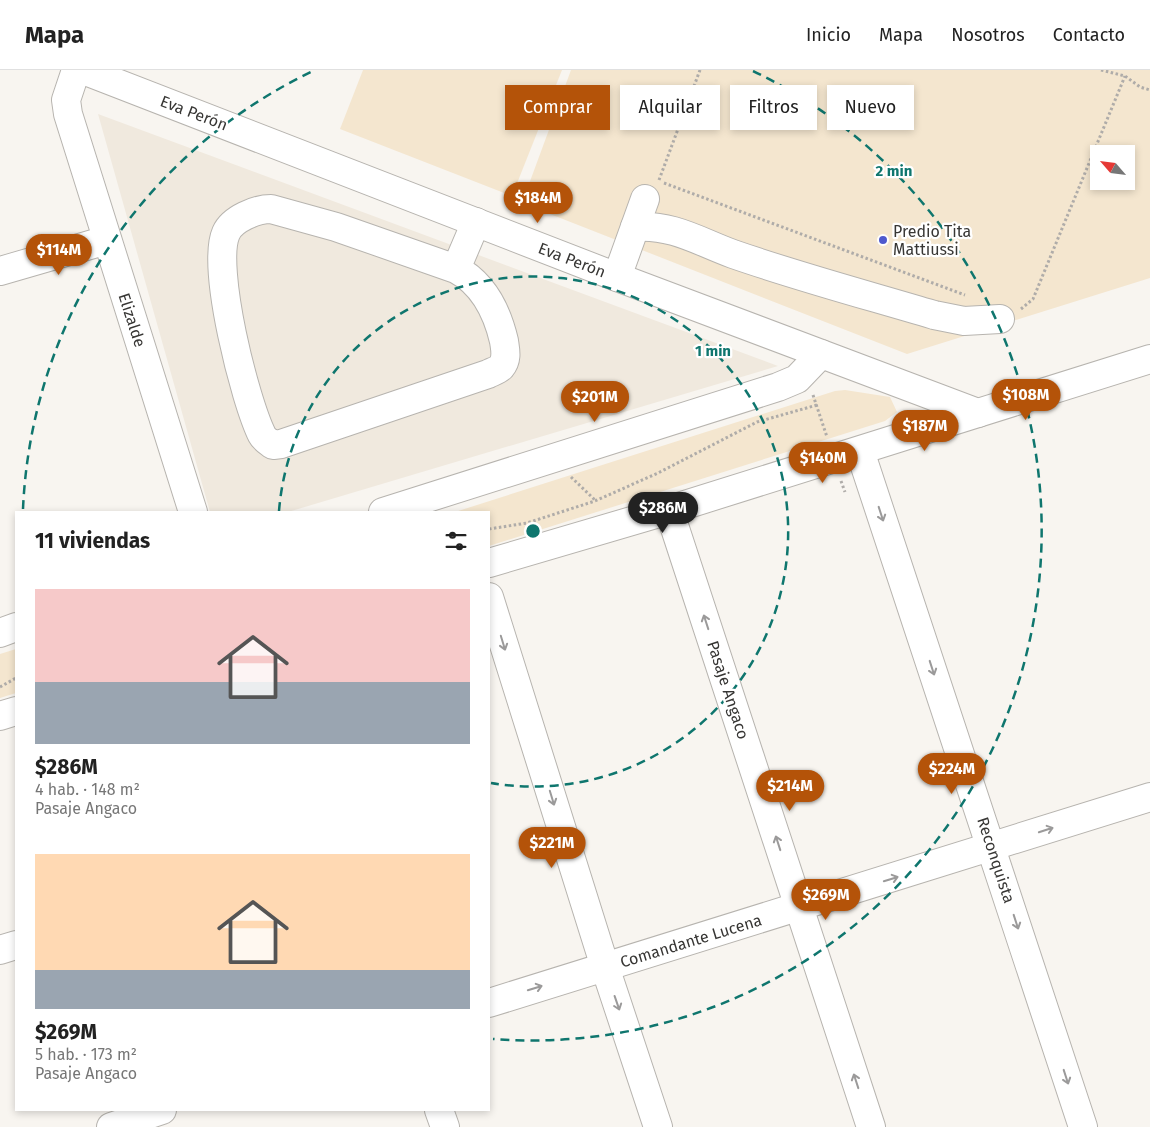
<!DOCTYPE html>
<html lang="es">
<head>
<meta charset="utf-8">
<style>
  body { margin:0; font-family:"Fira Sans",sans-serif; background:#f2f2f2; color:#222; height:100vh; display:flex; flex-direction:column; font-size:19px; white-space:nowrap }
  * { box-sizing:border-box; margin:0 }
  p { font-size:16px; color:#767676 }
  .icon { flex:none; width:28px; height:28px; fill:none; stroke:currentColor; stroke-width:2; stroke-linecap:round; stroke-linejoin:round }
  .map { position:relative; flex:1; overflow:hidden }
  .side { position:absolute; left:15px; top:441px; width:475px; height:600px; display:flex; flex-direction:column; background:#fff; border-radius:0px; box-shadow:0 2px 8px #0003 }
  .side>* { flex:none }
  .guide { position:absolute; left:505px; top:15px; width:475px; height:45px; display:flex; gap:10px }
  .needle { width:32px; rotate:298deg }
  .buttons { position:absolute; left:1090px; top:75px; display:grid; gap:10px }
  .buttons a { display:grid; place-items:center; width:45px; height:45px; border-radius:0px; background:#fff; box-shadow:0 2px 8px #0003; font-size:25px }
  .price { position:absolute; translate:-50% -42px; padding:0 11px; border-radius:18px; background:#b45309; color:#fff; font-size:16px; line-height:32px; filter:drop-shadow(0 1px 2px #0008) }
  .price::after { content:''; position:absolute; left:50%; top:30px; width:15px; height:11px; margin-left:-8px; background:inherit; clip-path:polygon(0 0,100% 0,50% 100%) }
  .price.selected { background:#222; color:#fff }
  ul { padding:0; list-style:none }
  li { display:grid; align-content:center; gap:10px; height:265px; padding:0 20px }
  li span { display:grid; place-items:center; height:155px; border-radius:0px; color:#555 }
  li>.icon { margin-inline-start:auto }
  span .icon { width:90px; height:90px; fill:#fffc; stroke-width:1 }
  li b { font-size:21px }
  h2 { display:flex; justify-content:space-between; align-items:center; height:60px; padding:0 20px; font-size:21px }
  .chip { padding:0 18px; border-radius:0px; background:#fff; box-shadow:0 2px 8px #0003; font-size:18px; line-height:45px }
  .chip.selected { background:#b45309; color:#fff }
  header { display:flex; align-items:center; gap:30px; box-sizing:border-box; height:70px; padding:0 25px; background:#fff; border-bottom:1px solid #e0e0e0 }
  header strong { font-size:24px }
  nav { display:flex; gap:28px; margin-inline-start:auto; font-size:18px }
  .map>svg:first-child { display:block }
  .built { fill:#f0e9de }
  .green { fill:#f4e6cf; fill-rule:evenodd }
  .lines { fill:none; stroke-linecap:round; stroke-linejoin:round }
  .minor-casing { stroke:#b7b4af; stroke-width:30 }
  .major-casing { stroke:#b7b4af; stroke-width:30 }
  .path { stroke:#afaca9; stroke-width:3; stroke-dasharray:2.5 2.5; stroke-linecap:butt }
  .minor { stroke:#fff; stroke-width:28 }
  .major { stroke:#fff; stroke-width:28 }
  .oneway { stroke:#9b9a9a }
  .ring { fill:none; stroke:#0f766e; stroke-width:2.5; stroke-dasharray:9 6 }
  .poi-dot { fill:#4e59ce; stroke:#fff; stroke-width:2 }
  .labels { text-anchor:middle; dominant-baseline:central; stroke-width:4.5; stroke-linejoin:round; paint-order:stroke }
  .street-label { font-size:16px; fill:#373634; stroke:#fff }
  .poi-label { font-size:16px; fill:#373634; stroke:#fff; text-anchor:start }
  .centre { fill:#0f766e; stroke:#fff; stroke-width:2.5 }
  .ring-label { font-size:15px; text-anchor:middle; font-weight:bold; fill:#0f766e; stroke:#fff; stroke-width:4.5; stroke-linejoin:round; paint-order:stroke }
</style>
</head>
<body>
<header>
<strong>Mapa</strong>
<nav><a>Inicio</a><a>Mapa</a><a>Nosotros</a><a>Contacto</a></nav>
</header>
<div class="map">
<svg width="1150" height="1057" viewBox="0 0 1150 1057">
  <rect width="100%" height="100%" fill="#f8f5f0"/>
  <!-- built -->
  <polygon class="built" points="98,44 778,296 288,442 210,442"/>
  <!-- green -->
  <g class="green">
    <polygon points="363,0 562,0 512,126 340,59"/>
    <path d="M571,0h579v208l-243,76 -385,-151zM1099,84h27v27h-27z"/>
    <polygon points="845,320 890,327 897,342 885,351 489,476 489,442 455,442 835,321"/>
    <polygon points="16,579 16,623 0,628 0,584"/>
  </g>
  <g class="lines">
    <!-- minor casing -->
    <g class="minor-casing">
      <g id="minor">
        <polyline points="76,0 66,30 68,44 193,442"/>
        <polyline points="83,0 617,207 978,343"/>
        <path d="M635,157c37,-3 65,15 98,27 66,23 134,41 201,61l30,6 36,-2"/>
        <path d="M456,199c28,15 41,42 48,72 1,8 4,18 -3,26 -3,3 -9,5 -13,7l-207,70 -8,1c-4,-3 -9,-6 -11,-10 -17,-34 -51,-168 -36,-202 6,-14 30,-24 45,-24l65,18 120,42 20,-47"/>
        <polyline points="0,201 107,170"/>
        <polyline points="617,207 645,129"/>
        <polyline points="860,381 1083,1057"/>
        <polyline points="669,440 871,1057"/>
        <polyline points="383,442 778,317 797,309 821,284"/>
        <polyline points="489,527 605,897 658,1057"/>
        <polyline points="0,563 16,557"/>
        <polyline points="0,880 16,875"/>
        <polyline points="489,933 1150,727"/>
        <polyline points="439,1040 445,1057"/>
        <polyline points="111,1057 162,1040"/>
      </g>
    </g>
    <!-- major casing -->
    <g class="major-casing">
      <g id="major">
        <polyline points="489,493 669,440 1150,289"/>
        <polyline points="0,646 16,641"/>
      </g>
    </g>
    <!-- path -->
    <g class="path">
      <polyline points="1101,0 1125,6 1140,17 1150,20"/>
      <polyline points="659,110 700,0"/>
      <polyline points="664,113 965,225"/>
      <polyline points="1021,239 1033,229 1125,6"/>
      <polyline points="813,325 827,367"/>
      <polyline points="571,407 595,430"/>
      <polyline points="841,411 845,422"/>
      <polyline points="489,459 527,453 595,431 658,403 757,352 817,335"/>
      <polyline points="0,617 16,608"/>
    </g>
    <!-- minor -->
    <use href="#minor" class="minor"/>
    <!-- major -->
    <use href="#major" class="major"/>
  </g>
  <!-- one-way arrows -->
  <defs><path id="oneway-shaft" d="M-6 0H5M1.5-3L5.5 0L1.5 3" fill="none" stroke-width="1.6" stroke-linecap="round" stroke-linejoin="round" transform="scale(1.25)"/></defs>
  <g class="oneway">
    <use href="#oneway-shaft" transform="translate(881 444) rotate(72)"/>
    <use href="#oneway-shaft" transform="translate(706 552) rotate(-108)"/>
    <use href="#oneway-shaft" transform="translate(503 573) rotate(73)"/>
    <use href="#oneway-shaft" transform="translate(932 598) rotate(72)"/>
    <use href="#oneway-shaft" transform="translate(552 728) rotate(73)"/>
    <use href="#oneway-shaft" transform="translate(1046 760) rotate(-18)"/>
    <use href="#oneway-shaft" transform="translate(778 773) rotate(-108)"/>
    <use href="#oneway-shaft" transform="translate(891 809) rotate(-17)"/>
    <use href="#oneway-shaft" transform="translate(1016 852) rotate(72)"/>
    <use href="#oneway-shaft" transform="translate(535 918) rotate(-17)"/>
    <use href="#oneway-shaft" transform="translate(617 933) rotate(71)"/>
    <use href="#oneway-shaft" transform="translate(1066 1007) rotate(72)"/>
    <use href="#oneway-shaft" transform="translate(856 1011) rotate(-108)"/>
  </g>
  <!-- distance rings -->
  <g class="ring">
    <path d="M279 441A255 255 0 1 1 491 713"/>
    <path d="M23 439A510 510 0 0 1 313 1M753 1A510 510 0 0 1 493 969"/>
  </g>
  <!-- markers -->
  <circle class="poi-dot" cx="883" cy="170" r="5"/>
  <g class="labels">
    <!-- street labels -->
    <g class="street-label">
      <text transform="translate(194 43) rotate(21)">Eva Perón</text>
      <text transform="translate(572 190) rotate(21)">Eva Perón</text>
      <text transform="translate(132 250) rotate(72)">Elizalde</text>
      <text transform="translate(728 620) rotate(72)">Pasaje Angaco</text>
      <text transform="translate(996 790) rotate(72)">Reconquista</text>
      <text transform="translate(691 871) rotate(-17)">Comandante Lucena</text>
    </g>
    <!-- poi labels -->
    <g class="poi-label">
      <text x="893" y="161">Predio Tita<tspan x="893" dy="18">Mattiussi</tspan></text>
    </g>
  </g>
  <circle cx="533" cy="461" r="8" class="centre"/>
  <g class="ring-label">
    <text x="894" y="106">2 min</text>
    <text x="713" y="286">1 min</text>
  </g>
</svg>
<div class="buttons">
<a><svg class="needle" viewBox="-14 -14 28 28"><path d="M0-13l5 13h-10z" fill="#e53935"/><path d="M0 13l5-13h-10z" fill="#767676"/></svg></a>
</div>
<b class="price" style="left:538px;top:154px">$184M</b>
<b class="price" style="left:59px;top:206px">$114M</b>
<b class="price" style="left:1026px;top:351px">$108M</b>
<b class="price" style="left:595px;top:353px">$201M</b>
<b class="price" style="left:925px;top:382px">$187M</b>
<b class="price" style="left:823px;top:414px">$140M</b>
<b class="price selected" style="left:663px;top:464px">$286M</b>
<b class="price" style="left:952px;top:725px">$224M</b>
<b class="price" style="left:790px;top:742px">$214M</b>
<b class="price" style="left:552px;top:799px">$221M</b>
<b class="price" style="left:826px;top:851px">$269M</b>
<div class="guide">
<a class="chip selected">Comprar</a>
<a class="chip">Alquilar</a>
<a class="chip">Filtros</a>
<a class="chip">Nuevo</a>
</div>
<section class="side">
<h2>11 viviendas<svg class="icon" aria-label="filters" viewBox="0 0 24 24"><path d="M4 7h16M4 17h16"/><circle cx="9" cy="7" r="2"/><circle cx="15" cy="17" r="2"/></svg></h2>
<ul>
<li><span style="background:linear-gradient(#f6c9c9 60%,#9aa5b1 0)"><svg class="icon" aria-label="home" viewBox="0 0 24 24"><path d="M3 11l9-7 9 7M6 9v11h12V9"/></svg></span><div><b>$286M</b><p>4 hab. · 148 m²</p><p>Pasaje Angaco</p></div></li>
<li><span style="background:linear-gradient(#ffd9b3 75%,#9aa5b1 0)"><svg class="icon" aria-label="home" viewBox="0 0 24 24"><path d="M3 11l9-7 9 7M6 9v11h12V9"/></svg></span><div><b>$269M</b><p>5 hab. · 173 m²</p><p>Pasaje Angaco</p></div></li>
</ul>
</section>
</div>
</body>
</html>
